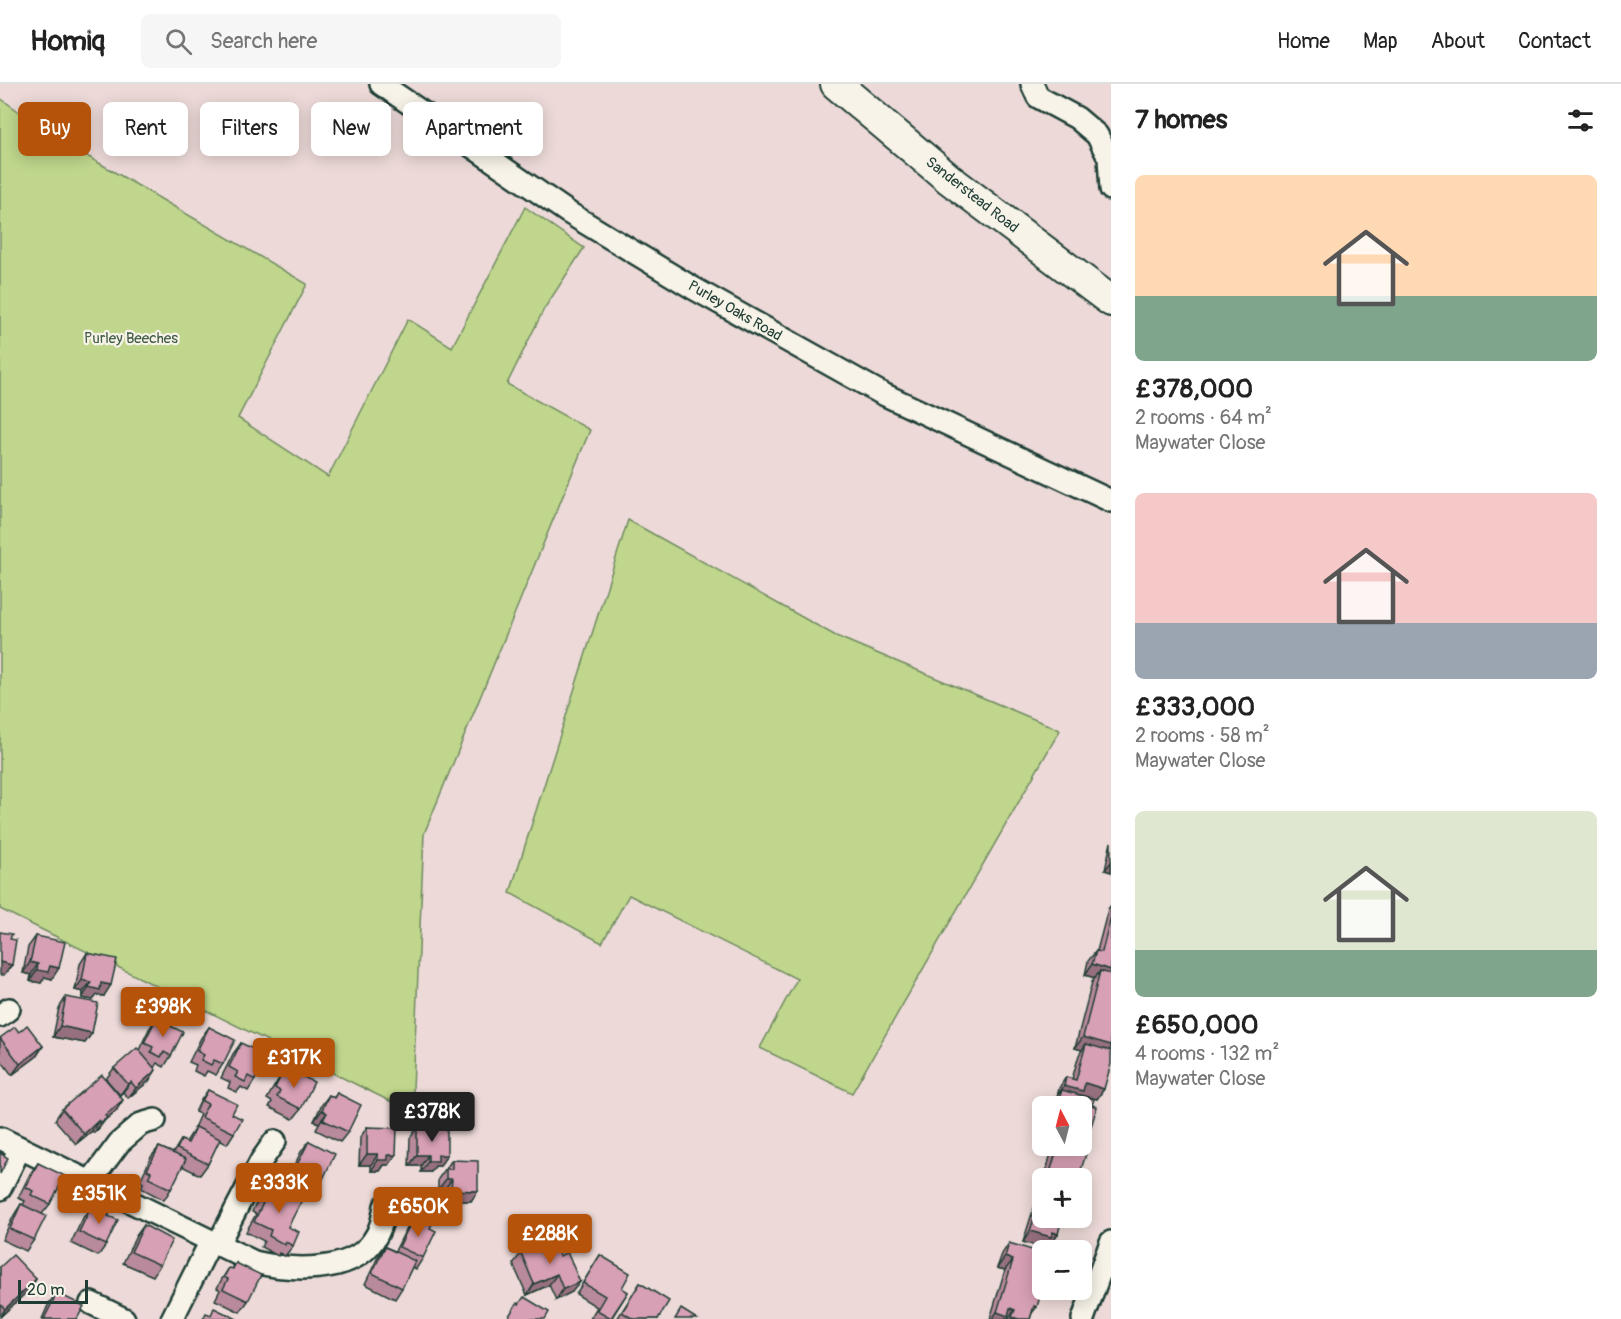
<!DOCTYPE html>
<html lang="en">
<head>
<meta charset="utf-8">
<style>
  body { margin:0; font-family:Pangolin,sans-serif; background:#f6f6f6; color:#222; height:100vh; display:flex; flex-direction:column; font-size:22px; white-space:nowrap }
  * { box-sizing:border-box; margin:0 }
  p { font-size:20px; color:#767676 }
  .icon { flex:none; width:33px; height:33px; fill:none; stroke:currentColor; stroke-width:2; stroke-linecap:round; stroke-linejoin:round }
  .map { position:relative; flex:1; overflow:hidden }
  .side { display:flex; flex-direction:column; background:#fff; width:510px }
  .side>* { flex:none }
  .top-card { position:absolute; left:18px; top:18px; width:570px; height:54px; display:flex; gap:12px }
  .needle { width:39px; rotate:353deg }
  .controls { position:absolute; left:1032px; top:1012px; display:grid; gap:12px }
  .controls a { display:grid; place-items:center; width:60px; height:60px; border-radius:9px; background:#fff; box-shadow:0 3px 15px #0003; font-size:30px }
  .scale { position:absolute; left:18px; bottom:15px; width:70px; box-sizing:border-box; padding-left:6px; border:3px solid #1f3d34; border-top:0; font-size:16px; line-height:21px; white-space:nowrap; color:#1f3d34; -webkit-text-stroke:4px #f7f3e8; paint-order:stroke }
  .price { position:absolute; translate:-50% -51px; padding:0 14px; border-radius:6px; background:#b45309; color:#fff; font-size:20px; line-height:39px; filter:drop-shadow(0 2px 3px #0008) }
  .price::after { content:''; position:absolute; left:50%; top:36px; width:18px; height:14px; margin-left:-9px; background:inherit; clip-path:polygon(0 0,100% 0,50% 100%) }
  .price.on { background:#222; color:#fff }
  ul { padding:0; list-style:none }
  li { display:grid; align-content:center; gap:12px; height:318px; padding:0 24px }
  li span { display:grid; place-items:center; height:186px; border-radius:9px; color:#555 }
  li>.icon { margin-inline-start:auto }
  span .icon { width:108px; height:108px; fill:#fffc; stroke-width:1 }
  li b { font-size:26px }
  h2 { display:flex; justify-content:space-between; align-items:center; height:72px; padding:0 24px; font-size:26px }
  .tag { padding:0 21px; border-radius:9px; background:#fff; box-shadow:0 3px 15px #0003; font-size:21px; line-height:54px }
  .tag.on { background:#b45309; color:#fff }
  header { display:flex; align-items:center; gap:36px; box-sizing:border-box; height:84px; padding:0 30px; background:#fff; border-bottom:2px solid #e0e0e0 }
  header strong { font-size:28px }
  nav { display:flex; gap:33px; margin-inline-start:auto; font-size:21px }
  .search { width:420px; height:54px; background:#f6f6f6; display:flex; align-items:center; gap:15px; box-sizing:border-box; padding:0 21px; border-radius:9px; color:#767676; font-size:22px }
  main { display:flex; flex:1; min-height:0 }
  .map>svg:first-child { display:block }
  .green { fill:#bfd68c; stroke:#6f8a60; stroke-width:1.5 }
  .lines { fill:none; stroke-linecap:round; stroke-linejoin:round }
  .street-casing { stroke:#1f3d34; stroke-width:26 }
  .secondary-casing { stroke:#1f3d34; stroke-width:34 }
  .street { stroke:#f7f3e8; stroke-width:21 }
  .secondary { stroke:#f7f3e8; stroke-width:30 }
  .wall { fill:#b98a9b; stroke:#1f3d34; stroke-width:1.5 }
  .shaded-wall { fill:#96707e; stroke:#1f3d34; stroke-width:1.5 }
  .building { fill:#d7a0b4; stroke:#1f3d34; stroke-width:1.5 }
  .labels { text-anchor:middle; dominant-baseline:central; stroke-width:4.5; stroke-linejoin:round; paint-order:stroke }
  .street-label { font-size:15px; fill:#1f3d34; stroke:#f7f3e8 }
  .park-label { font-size:15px; fill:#3f5c46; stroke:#f7f3e8 }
</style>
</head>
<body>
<header>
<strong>Homiq</strong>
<div class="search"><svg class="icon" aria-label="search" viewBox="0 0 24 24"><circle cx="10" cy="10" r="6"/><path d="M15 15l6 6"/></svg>Search here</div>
<nav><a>Home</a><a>Map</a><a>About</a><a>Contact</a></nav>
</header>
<main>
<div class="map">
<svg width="1111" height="1235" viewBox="0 0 1111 1235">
  <rect width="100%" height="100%" fill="#eddad8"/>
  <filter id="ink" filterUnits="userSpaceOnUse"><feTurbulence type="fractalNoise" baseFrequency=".0167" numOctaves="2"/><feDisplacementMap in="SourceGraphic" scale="12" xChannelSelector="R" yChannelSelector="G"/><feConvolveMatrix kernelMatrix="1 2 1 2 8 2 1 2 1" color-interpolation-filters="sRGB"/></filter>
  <g filter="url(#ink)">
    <!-- green -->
    <g class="green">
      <polygon points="0,14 56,54 307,200 238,334 328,393 408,235 452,263 525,123 584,164 544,225 507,300 590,346 424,750 412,1028 0,825"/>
      <polygon points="628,436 836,552 1060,646 852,1009 760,964 797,895 629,811 602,859 510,809"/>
    </g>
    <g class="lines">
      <!-- street casing -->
      <g class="street-casing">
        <g id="street">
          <polyline points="381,0 569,129 693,204 881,309 1111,417"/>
          <polyline points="1032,0 1038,13 1077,34 1097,51 1109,74 1111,105"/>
          <polyline points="0,932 9,925"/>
          <path d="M0,1054l254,124c34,8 96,13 119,-21 8,-11 10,-23 12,-35"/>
          <polyline points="90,1098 119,1059 141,1040 155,1036"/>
          <polyline points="0,1105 20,1064"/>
          <polyline points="218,1160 261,1077 275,1057"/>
          <polyline points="91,1219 124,1235"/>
          <polyline points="172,1235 211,1157"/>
          <polyline points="1083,1235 1111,1158"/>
        </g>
      </g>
      <!-- secondary casing -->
      <g class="secondary-casing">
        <polyline id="secondary" points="836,0 949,95 1111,217"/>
      </g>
      <!-- street -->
      <use href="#street" class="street"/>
      <!-- secondary -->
      <use href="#secondary" class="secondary"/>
    </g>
    <!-- wall -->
    <g class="wall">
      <polygon points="1111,758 1111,788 1105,786"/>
      <polygon points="1111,821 1111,964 1109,966 1104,1005 1097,1015 1080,1011 1092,1021 1083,1066 1078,1095 1044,1095 1051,1069 1054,1066 1046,1064 1047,1062 1082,1062 1082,1023 1052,1023 1054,1017 1057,1013 1059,1004 1066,993 1072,995 1079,971 1082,966 1075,964 1092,898 1095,894 1085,891 1088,877 1096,867 1097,867 1108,825"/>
      <polygon points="36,852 52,895 45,893 41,899 30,897 31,891 23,889 28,863"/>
      <polygon points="87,869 104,912 97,911 93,916 82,914 83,908 75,906 80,880"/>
      <polygon points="66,913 92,949 85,959 53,953 59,924"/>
      <polygon points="156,935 171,972 164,983 157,979 154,984 149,997 128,1014 123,1008 120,1011 106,995 114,984 139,966 149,945"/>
      <polygon points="209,943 223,980 216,991 207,987 204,992 194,987 196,981 189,978 201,954"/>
      <polygon points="19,948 43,962 36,973 12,991 0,975 0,954"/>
      <polygon points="241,959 255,996 248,1007 241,1003 237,1008 228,1004 230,998 221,994 233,970"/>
      <polygon points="290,986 301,1025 293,1035 269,1023 272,1018 267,1015 275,1001 282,990 286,992"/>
      <polygon points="208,1006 232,1030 234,1049 227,1060 219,1056 208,1080 200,1091 182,1082 171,1105 164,1116 141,1104 143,1099 140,1097 151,1073 159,1063 173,1069 181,1056 186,1058 195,1044 194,1044 200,1030 195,1028 201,1016"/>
      <polygon points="337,1009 348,1048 340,1058 316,1046 319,1039 314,1037 321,1022 329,1011 334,1014"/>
      <polygon points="62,1025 116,1027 105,1036 99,1044 94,1049 92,1047 76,1060 55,1036"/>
      <polygon points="367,1043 396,1071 389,1081 384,1081 380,1087 371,1087 371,1081 359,1081 360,1054"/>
      <polygon points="417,1044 440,1082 435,1082 431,1088 421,1088 421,1082 409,1082 410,1054"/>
      <polygon points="309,1057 321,1099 313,1109 294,1100 296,1095 289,1092 301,1068"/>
      <polygon points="452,1076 478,1107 471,1117 444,1117 444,1106 438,1106 438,1095"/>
      <polygon points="38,1079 50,1120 42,1130 34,1156 26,1167 2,1156 14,1131 21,1120 23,1121 25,1117 18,1114 30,1090"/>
      <polygon points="273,1099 288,1143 293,1162 285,1172 279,1169 278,1172 261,1163 264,1157 246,1148 256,1130 252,1128 254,1123 262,1112 263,1113"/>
      <polygon points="1042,1110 1058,1150 1050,1161 1046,1160 1043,1164 1023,1158 1035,1120"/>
      <polygon points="101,1122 106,1161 98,1172 71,1159 83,1134 91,1123 98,1127"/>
      <polygon points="418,1133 430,1144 423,1174 416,1185 412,1183 402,1204 395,1215 365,1200 378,1173 385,1163 395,1167 405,1147 412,1136 415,1137"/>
      <polygon points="144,1141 160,1181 153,1192 123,1179 136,1152"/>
      <polygon points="553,1156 572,1208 556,1216 549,1201 527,1211 513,1180 521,1169"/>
      <polygon points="1009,1159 1037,1223 1032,1229 1030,1235 990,1235 1005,1186 997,1184 1002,1170"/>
      <polygon points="600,1171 622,1204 628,1208 611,1235 590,1235 597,1223 576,1210"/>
      <polygon points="236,1179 248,1217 240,1228 215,1216 220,1206 217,1204 222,1195 229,1184 232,1185"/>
      <polygon points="0,1183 36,1195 29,1206 0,1233"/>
      <polygon points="640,1199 658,1235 617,1235 633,1210"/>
      <polygon points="57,1209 77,1235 42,1235 49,1219"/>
    </g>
    <!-- shaded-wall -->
    <g class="shaded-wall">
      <polygon points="1111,778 1111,788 1105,786"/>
      <polygon points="0,878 12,881 4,891 0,891"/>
      <polygon points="30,878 38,880 31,891 23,889"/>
      <polygon points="1092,880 1111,886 1111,899 1100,887 1095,894 1085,891"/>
      <polygon points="50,882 59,884 52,895 45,893 41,899 30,897 37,886"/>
      <polygon points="82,896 91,898 83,908 75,906"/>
      <polygon points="101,899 111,901 104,912 97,911 93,916 82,914 89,903"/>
      <polygon points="60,942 92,949 85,959 53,953"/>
      <polygon points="1083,953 1111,958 1111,964 1105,972 1086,960 1082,966 1075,964"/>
      <polygon points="43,962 36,973 12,991 20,980"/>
      <polygon points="156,986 149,997 128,1014 136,1004"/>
      <polygon points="131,998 123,1008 120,1011 128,1000"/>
      <polygon points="1085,999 1104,1005 1097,1015 1080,1011 1076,1018 1062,1006 1056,1013 1064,1002"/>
      <polygon points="123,1016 116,1027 105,1036 99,1044 94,1049 105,1031"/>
      <polygon points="1058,1018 1069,1021 1068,1023 1055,1023"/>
      <polygon points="322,1026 327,1029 319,1039 314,1037"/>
      <polygon points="99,1036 92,1047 76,1060 84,1050"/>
      <polygon points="1082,1061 1085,1062 1078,1073 1058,1062 1082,1062"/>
      <polygon points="1048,1062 1056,1062 1054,1066 1046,1064"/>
      <polygon points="367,1070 378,1070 371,1081 359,1081"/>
      <polygon points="388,1071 396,1071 389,1081 384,1081 380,1087 371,1087 378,1076"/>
      <polygon points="417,1071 428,1071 421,1082 409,1082"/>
      <polygon points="438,1071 447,1071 440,1082 435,1082 431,1088 421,1088 428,1077"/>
      <polygon points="446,1095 452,1095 444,1106 438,1106"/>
      <polygon points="451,1106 478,1107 471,1117 444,1117"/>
      <polygon points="1030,1147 1053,1148 1058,1150 1050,1161 1046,1160 1043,1164 1023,1158"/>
      <polygon points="1005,1173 1013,1176 1005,1186 997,1184"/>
      <polygon points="557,1190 549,1201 527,1211 534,1200"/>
      <polygon points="36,1195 29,1206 0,1233 5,1225"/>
      <polygon points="580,1198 572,1208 556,1216 563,1205"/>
      <polygon points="1010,1224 1015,1226 1008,1235 992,1235 997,1228"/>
    </g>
    <!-- building -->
    <g class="building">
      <polygon points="1111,832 1111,886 1092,880 1096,867 1102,868"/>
      <polygon points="0,848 12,850 10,855 16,856 12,881 0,878"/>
      <polygon points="36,852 65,858 59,884 50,882 48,888 37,886 38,880 30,878"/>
      <polygon points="87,869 117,875 111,901 101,899 100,906 89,903 91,898 82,896"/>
      <polygon points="1100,887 1111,890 1111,961 1083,953"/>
      <polygon points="66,913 98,919 92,949 60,942"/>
      <polygon points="156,935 183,948 171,972 164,968 161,973 151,968 153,963 144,959"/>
      <polygon points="27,941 43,962 20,980 0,954 15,943 19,948"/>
      <polygon points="209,943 235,956 223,980 214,976 211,981 201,976 204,971 197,967"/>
      <polygon points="241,959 267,972 255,996 248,992 245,998 235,993 238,988 229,983"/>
      <polygon points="1086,960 1111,967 1111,980 1104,1005 1085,999 1083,1007 1064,1002 1066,993 1076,996"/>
      <polygon points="137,964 156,986 136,1004 131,998 128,1000 114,984"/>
      <polygon points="290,986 314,998 301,1025 277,1013 280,1007 275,1004 282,990 287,993"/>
      <polygon points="102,991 123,1016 105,1031 107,1034 101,1038 99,1036 84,1050 62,1025"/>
      <polygon points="208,1006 237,1020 232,1030 242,1035 234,1049 201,1033 208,1020 202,1017"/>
      <polygon points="1062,1006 1094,1015 1092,1021 1097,1023 1085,1062 1082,1061 1082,1023 1068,1023 1069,1021 1058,1018"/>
      <polygon points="337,1009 361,1021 348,1048 323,1036 327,1029 322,1026 329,1011 334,1014"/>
      <polygon points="196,1043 220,1055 208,1080 177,1065 181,1056 188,1059"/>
      <polygon points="367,1043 397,1044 396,1071 388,1071 388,1076 378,1076 378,1070 367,1070"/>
      <polygon points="417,1044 447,1044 447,1071 438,1071 438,1077 428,1077 428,1071 417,1071"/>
      <polygon points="309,1057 335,1070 321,1099 301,1089 303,1084 297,1081"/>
      <polygon points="1058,1062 1071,1062 1087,1067 1078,1095 1048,1095"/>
      <polygon points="159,1063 186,1075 171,1105 148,1094 151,1088 147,1086"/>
      <polygon points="0,1069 8,1074 0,1090"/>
      <polygon points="452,1076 478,1077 478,1107 451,1106 452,1095 446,1095 446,1085 452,1085"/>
      <polygon points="38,1079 65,1092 50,1120 31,1111 33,1107 26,1103"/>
      <polygon points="273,1099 303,1114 288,1143 299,1148 293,1162 286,1158 285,1161 269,1152 271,1146 254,1138 263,1119 260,1117 262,1112 265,1114"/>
      <polygon points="1042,1110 1042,1134 1062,1134 1058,1150 1053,1148 1051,1153 1030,1147"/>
      <polygon points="21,1120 46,1132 34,1156 10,1145"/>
      <polygon points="101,1122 111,1127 108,1132 118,1136 106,1161 79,1148 91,1123 98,1127"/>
      <polygon points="418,1133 432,1140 430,1144 436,1147 423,1174 399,1163 412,1136 416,1137"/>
      <polygon points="144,1141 172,1156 160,1181 131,1168"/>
      <polygon points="553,1156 560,1172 567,1168 580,1198 563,1205 557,1190 534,1200 521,1169"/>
      <polygon points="1009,1159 1042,1169 1042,1205 1037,1223 1034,1222 1030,1235 1019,1235 1012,1233 1015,1226 1010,1224 1008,1232 997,1228 1013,1176 1005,1173"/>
      <polygon points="385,1163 415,1177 402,1204 372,1189"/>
      <polygon points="13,1171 36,1195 5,1225 0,1220 0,1183"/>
      <polygon points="600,1171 630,1189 622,1204 628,1208 611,1234 597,1226 605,1212 583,1199"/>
      <polygon points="236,1179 261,1191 248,1217 223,1205 228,1195 224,1193 229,1184 233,1185"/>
      <polygon points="640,1199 669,1217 658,1235 633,1235 622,1228"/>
      <polygon points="57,1209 84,1222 77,1235 44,1235"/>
      <polygon points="524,1213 549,1228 545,1235 507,1235 517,1219 519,1220"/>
      <polygon points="214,1224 237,1235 203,1235 206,1229 211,1231"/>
      <polygon points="681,1225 697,1235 675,1235"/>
    </g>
  </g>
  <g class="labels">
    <!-- street labels -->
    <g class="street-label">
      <text transform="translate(972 111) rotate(38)">Sanderstead Road</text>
      <text transform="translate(735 227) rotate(30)">Purley Oaks Road</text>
    </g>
    <!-- park labels -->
    <g class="park-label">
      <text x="131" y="254">Purley Beeches</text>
    </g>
  </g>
</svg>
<div class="controls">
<a><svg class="needle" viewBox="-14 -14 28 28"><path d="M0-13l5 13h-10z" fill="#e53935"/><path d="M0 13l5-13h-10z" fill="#767676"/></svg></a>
<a>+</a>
<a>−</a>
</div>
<div class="scale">20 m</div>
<b class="price" style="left:163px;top:954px">£398K</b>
<b class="price" style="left:294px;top:1005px">£317K</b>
<b class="price on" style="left:432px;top:1059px">£378K</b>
<b class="price" style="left:279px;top:1130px">£333K</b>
<b class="price" style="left:99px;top:1141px">£351K</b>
<b class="price" style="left:418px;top:1154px">£650K</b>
<b class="price" style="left:550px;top:1181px">£288K</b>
<div class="top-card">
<a class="tag on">Buy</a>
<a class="tag">Rent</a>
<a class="tag">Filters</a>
<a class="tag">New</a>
<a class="tag">Apartment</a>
</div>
</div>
<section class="side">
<h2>7 homes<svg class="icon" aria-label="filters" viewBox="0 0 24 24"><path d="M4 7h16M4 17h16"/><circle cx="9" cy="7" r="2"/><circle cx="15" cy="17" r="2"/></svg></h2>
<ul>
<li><span style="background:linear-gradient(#ffd9b3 65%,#7fa58c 0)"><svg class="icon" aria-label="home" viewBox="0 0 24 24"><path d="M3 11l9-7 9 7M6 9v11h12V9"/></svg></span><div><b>£378,000</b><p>2 rooms · 64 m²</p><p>Maywater Close</p></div></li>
<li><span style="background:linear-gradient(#f6c9c9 70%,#9aa5b1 0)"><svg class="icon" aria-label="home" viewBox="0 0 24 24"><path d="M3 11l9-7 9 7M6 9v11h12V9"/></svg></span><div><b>£333,000</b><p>2 rooms · 58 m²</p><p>Maywater Close</p></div></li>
<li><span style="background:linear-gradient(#dfe7d0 75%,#7fa58c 0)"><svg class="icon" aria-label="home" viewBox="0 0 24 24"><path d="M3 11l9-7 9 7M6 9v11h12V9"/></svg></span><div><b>£650,000</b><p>4 rooms · 132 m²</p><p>Maywater Close</p></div></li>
</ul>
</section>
</main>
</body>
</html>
